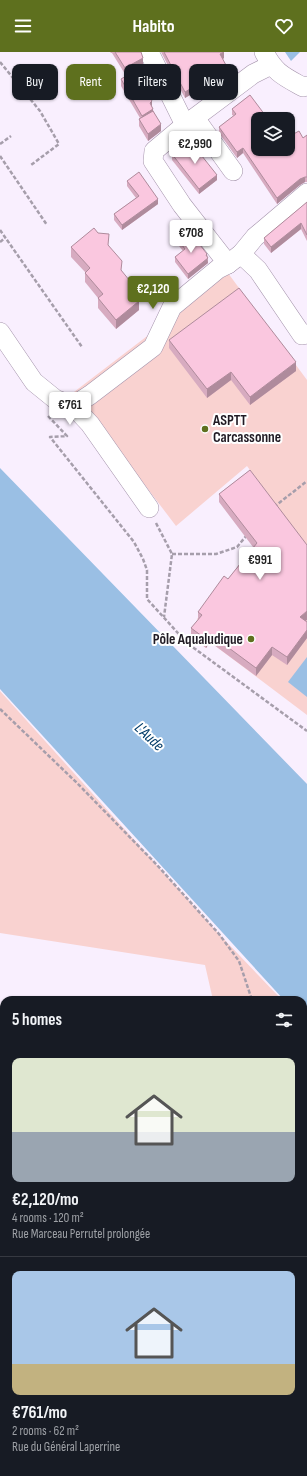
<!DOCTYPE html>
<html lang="en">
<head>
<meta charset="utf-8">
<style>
  body { margin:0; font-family:"Sofia Sans Condensed",sans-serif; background:#242831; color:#f1f3f6; height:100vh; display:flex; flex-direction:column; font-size:15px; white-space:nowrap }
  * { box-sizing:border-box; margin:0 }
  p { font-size:13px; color:#9ea1a6 }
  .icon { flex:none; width:22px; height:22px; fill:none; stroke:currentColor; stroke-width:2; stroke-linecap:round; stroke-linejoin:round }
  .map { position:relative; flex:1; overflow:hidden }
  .details { position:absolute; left:0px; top:944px; width:307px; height:480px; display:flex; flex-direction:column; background:#171b24; border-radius:12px 12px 0 0; box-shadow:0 1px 3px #0004 }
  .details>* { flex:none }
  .top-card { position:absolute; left:12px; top:12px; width:283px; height:36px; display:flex; gap:8px }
  .tools { position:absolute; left:251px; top:60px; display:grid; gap:8px }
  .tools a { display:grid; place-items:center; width:44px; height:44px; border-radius:8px; background:#171b24; box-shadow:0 1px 3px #0004; font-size:20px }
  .price { position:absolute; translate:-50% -34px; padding:0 9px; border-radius:4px; background:#fff; color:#222; font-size:13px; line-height:26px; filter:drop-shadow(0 1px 2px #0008) }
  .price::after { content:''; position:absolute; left:50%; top:24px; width:12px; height:9px; margin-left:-6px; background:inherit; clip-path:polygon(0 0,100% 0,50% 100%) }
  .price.selected { background:#5e701e; color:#fff }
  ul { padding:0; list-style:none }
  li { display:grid; align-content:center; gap:8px; height:212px; padding:0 12px }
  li+li { border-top:1px solid #363941 }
  li span { display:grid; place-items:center; height:124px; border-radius:8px; color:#555 }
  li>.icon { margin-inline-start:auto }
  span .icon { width:72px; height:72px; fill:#fffc; stroke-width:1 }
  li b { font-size:17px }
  h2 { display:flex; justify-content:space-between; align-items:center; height:48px; padding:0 12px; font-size:17px }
  .tag { padding:0 14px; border-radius:8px; background:#171b24; box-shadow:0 1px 3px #0004; font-size:14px; line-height:36px }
  .tag.selected { background:#5e701e; color:#fff }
  header { display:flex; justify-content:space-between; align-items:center; height:52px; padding:0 12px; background:#5e701e; color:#fff; font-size:18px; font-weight:700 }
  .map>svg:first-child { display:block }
  .green { fill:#f9d2d0 }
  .water { fill:#9abfe4 }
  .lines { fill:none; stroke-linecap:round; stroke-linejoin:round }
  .stream { stroke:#9abfe4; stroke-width:5 }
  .minor-casing { stroke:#a493ab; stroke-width:20 }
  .path { stroke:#a69eab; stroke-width:2.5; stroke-dasharray:4 2; stroke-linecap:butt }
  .minor { stroke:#fff; stroke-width:19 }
  .wall { fill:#d7abc0 }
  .shaded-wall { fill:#af8b9c }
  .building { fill:#fac7df; stroke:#af8b9c }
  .poi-dot { fill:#5e701e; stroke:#fff; stroke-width:1.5 }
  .labels { text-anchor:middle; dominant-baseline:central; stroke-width:4; stroke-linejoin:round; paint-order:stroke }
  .poi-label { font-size:15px; font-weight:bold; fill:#211b24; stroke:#fff; text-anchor:start }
  .water-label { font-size:16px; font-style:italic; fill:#003b68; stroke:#fff }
</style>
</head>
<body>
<header><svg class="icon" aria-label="menu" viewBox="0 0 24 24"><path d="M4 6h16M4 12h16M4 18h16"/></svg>Habito<svg class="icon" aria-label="heart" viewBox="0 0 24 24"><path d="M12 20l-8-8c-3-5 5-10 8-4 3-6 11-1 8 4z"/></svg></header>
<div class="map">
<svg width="307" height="1424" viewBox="0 0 307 1424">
  <rect width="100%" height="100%" fill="#f9effe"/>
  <!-- green -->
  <g class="green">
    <polygon points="225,217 307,328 307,496 247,414 176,474 74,340 159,275"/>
    <polygon points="223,531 307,555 307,663 210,590 206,596 191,584 201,571 197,567"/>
    <polygon points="0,639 219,882 282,948 213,948 205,913 0,881"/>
    <polygon points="303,970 307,975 307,1288 303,1294"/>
    <polygon points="303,1372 307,1375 307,1424 191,1424 192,1420 303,1420"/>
  </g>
  <!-- water -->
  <g class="water">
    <polygon points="285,0 300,0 291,9"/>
    <polygon points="0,416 307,732 307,974 303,969 303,948 284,948 0,637"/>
    <polygon points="307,605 307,645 288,630"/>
  </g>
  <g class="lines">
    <!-- stream -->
    <g class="stream">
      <polyline points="303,1283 307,1280"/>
      <polyline points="230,1424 230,1420"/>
    </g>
    <!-- minor casing -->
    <g class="minor-casing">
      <g id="minor">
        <polyline points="149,0 185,73"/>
        <path d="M264,0c11,21 19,24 39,35l4,-1"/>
        <polyline points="195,66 233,119"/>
        <polyline points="241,202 258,218 302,283 307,282"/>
        <polyline points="228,212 182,153 153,109 154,99 185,73 253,22 271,13"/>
        <polyline points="0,280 34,330 55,347 73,354 90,372 149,456"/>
        <polyline points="73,354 90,343 153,295 172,255 218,217 228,212 241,202 255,185 307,141"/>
        <polyline points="0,1115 4,1123"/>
        <polyline points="156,1420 158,1424"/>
      </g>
    </g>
    <!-- path -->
    <g class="path">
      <polyline points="0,10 40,59 59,92 31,113"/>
      <polyline points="0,92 11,84"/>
      <polyline points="0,104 47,173"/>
      <polyline points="0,178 82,295"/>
      <polyline points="0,190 5,186"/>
      <polyline points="48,364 67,384 50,385 134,490 143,507 147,518 147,547 187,591 307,679"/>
      <polyline points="274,455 307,429"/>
      <polyline points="156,471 172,502 164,565"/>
      <polyline points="172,502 216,502 237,495 247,483"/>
      <polyline points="0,657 77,731 157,813 219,882 239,909 252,948"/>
      <polyline points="214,1424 214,1420"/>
    </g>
    <!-- minor -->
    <use href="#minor" class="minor"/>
  </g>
  <!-- wall -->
  <g class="wall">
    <polygon points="110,0 141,0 143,12 125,22 112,1 111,1"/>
    <polygon points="161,0 224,0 224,6 223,7 227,21 185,46"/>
    <polygon points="121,27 152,55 161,79 148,89 139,74 139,67 140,66 121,34"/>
    <polygon points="250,43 258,97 303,86 307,83 307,130 305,130 300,133 277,152 243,101 237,106 219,81 219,75 234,64 232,63 232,57"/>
    <polygon points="172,102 217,128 199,142 172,108"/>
    <polygon points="127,129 158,152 122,178 114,168 114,162 136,146 127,134"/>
    <polygon points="307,150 307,189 301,177 271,201 264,192 264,186"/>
    <polygon points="179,189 207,202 208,211 188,227 175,210 175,205 183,199 179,194"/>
    <polygon points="109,194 134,244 139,258 116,277 98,256 98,246 85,230 85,220 71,205 71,195"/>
    <polygon points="169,288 296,319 250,353 231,328 207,346 169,296"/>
    <polygon points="250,418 306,569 307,570 307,586 287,613 272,603 256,624 210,590 206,596 191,584 191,576 198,568 198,560 228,527 253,495 219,450 219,442"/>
  </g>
  <!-- shaded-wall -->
  <g class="shaded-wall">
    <polygon points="224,0 224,6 220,9 220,2"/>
    <polygon points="143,6 143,12 125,22 125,16"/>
    <polygon points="227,15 227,21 185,46 185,40"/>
    <polygon points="152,49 152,56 150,51"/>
    <polygon points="153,57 153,64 142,71 142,64"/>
    <polygon points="161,72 161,79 148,89 148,82"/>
    <polygon points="243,96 243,101 237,106 237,100"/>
    <polygon points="217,123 217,128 199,142 199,137"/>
    <polygon points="305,125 305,130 300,133 277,152 277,146 300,127"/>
    <polygon points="158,147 158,152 122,178 122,173"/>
    <polygon points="301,171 301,177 271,201 271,195"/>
    <polygon points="207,202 208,211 188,227 188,222"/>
    <polygon points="139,249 139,258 116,277 116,268"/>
    <polygon points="296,310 296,319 250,353 250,345"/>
    <polygon points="231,320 231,328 207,346 207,337"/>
    <polygon points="307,559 307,568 300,573 300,565"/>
    <polygon points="307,578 307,586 287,613 287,605"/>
    <polygon points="210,582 210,590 206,596 206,587"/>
    <polygon points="272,595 272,603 256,624 256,616"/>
  </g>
  <!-- building -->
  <g class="building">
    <polygon points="115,0 141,0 143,6 125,16"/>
    <polygon points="164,0 224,0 220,2 227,15 185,40"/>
    <polygon points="135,19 152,49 150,51 153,57 142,64 121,27"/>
    <polygon points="250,43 268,67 258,67 258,97 288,97 288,85 299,79 303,86 307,83 307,125 305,125 300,127 277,146 243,96 237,100 219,75 236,62 232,57"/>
    <polygon points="153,59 161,72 148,82 139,67"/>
    <polygon points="190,89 217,123 199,137 172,102"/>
    <polygon points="139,120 158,147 122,173 114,162 139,144 127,129"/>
    <polygon points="307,150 307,183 301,171 271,195 264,186"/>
    <polygon points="94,176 98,181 109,182 108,193 122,209 121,218 134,234 134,243 139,249 116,268 98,246 103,242 85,221 90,216 71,195"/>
    <polygon points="190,180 207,202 206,203 208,206 188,222 175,205 185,197 179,189"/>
    <polygon points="239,236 296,310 250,345 231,320 207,337 169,288"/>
    <polygon points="250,418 307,493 307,559 300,565 307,570 307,578 287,605 272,595 256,616 210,582 206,587 191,576 202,563 198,560 224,524 228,527 257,491 219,442"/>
  </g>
  <!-- markers -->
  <g class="poi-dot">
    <circle cx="205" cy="377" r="4"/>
    <circle cx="251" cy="587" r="4"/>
  </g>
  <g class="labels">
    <!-- poi labels -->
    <g class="poi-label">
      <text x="213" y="368">ASPTT<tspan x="213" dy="17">Carcassonne</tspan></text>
      <text x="243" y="587" text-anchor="end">Pôle Aqualudique</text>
    </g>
    <!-- water labels -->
    <g class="water-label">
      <text transform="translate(149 685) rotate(43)">L'Aude</text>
    </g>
  </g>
</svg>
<div class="tools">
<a><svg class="icon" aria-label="layers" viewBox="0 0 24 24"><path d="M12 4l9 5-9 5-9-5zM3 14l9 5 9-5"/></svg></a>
</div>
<b class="price" style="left:195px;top:113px">€2,990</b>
<b class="price" style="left:191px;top:202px">€708</b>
<b class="price selected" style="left:153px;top:258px">€2,120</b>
<b class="price" style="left:70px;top:374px">€761</b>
<b class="price" style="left:260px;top:529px">€991</b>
<div class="top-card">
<a class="tag">Buy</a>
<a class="tag selected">Rent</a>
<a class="tag">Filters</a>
<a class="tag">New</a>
</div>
<section class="details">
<h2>5 homes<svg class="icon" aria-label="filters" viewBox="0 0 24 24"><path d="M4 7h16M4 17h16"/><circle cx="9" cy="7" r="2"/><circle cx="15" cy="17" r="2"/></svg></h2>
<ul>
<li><span style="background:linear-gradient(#dfe7d0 60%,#9aa5b1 0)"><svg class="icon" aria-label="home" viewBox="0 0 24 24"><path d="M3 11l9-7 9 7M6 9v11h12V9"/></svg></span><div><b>€2,120/mo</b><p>4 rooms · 120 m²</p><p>Rue Marceau Perrutel prolongée</p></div></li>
<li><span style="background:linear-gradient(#a9c7e8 75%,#c2b280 0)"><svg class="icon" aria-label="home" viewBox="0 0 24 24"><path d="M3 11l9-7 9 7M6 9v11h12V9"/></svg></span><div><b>€761/mo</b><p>2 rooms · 62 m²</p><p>Rue du Général Laperrine</p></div></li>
</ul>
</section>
</div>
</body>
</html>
